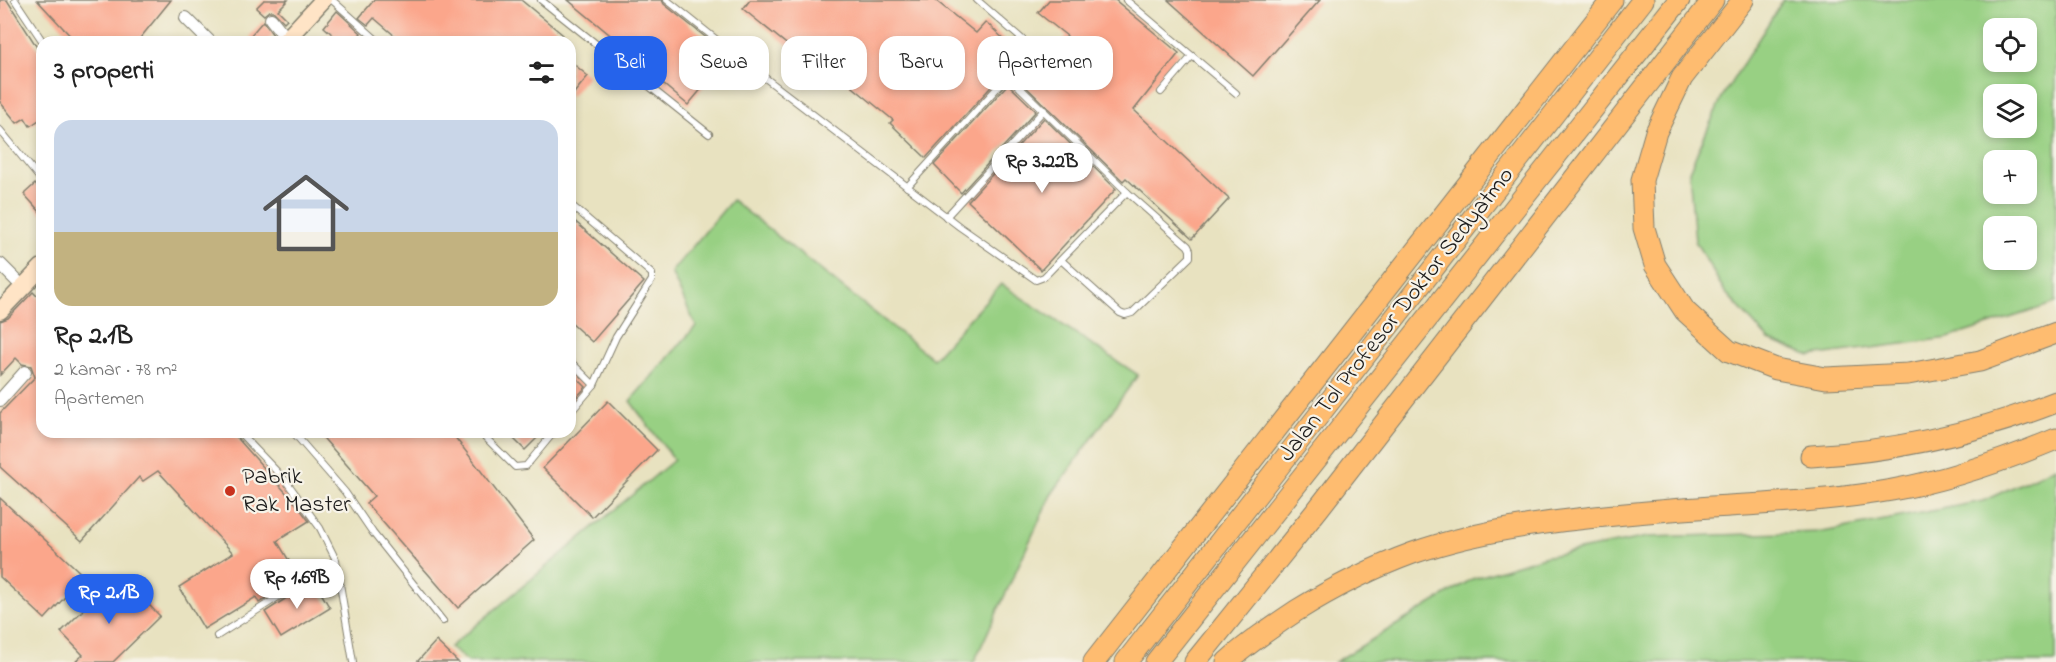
<!DOCTYPE html>
<html lang="id">
<head>
<meta charset="utf-8">
<style>
  body { margin:0; font-family:"Indie Flower",sans-serif; background:#f2f2f2; color:#222; height:100vh; display:flex; flex-direction:column; font-size:22px; white-space:nowrap }
  * { box-sizing:border-box; margin:0 }
  p { font-size:20px; color:#767676 }
  .icon { flex:none; width:33px; height:33px; fill:none; stroke:currentColor; stroke-width:2; stroke-linecap:round; stroke-linejoin:round }
  .map { position:relative; flex:1; overflow:hidden }
  .drawer { position:absolute; left:36px; top:36px; width:540px; height:402px; display:flex; flex-direction:column; background:#fff; border-radius:18px; box-shadow:0 3px 9px #0003 }
  .drawer>* { flex:none }
  .banner { position:absolute; left:594px; top:36px; width:570px; height:54px; display:flex; gap:12px }
  .controls { position:absolute; left:1983px; top:18px; display:grid; gap:12px }
  .controls a { display:grid; place-items:center; width:54px; height:54px; border-radius:12px; background:#fff; box-shadow:0 3px 9px #0003; font-size:30px }
  .price { position:absolute; translate:-50% -51px; padding:0 14px; border-radius:21px; background:#fff; color:#222; font-size:20px; line-height:39px; filter:drop-shadow(0 2px 3px #0008) }
  .price::after { content:''; position:absolute; left:50%; top:36px; width:18px; height:14px; margin-left:-9px; background:inherit; clip-path:polygon(0 0,100% 0,50% 100%) }
  .price.on { background:#2563eb; color:#fff }
  ul { padding:0; list-style:none }
  li { display:grid; align-content:center; gap:12px; height:318px; padding:0 18px }
  li+li { border-top:2px solid #e0e0e0 }
  li span { display:grid; place-items:center; height:186px; border-radius:18px; color:#555 }
  li>.icon { margin-inline-start:auto }
  span .icon { width:108px; height:108px; fill:#fffc; stroke-width:1 }
  li b { font-size:26px }
  h2 { display:flex; justify-content:space-between; align-items:center; height:72px; padding:0 18px; font-size:26px }
  .pill { padding:0 21px; border-radius:18px; background:#fff; box-shadow:0 3px 9px #0003; font-size:21px; line-height:54px }
  .pill.on { background:#2563eb; color:#fff }
  .map>svg:first-child { display:block }
  .green { fill:#98d083; stroke:#5a7650; stroke-width:1.5; fill-rule:evenodd }
  .building { fill:#fba68b }
  .lines { fill:none; stroke-linecap:round; stroke-linejoin:round }
  .service-casing { stroke:#827f6e; stroke-width:8 }
  .minor-casing { stroke:#827f6e; stroke-width:14 }
  .secondary-casing { stroke:#827f6e; stroke-width:19 }
  .motorway-casing { stroke:#827f6e; stroke-width:23 }
  .service { stroke:#fff; stroke-width:6 }
  .minor { stroke:#fff; stroke-width:12 }
  .secondary { stroke:#ffe4c6; stroke-width:16 }
  .motorway { stroke:#febc70; stroke-width:21 }
  .poi-dot { fill:#c8321e; stroke:#f7f3e8; stroke-width:2 }
  .labels { text-anchor:middle; dominant-baseline:central; stroke-width:4.5; stroke-linejoin:round; paint-order:stroke }
  .street-label { font-size:24px; fill:#1c1c1c; stroke:#f7f3e8 }
  .poi-label { font-size:24px; fill:#1c1c1c; stroke:#f7f3e8; text-anchor:start }
</style>
</head>
<body>
<div class="map">
<svg width="2056" height="662" viewBox="0 0 2056 662">
  <rect width="100%" height="100%" fill="#f7f3e8"/>
  <filter id="ink" filterUnits="userSpaceOnUse"><feTurbulence type="fractalNoise" baseFrequency=".0167" numOctaves="2"/><feDisplacementMap in="SourceGraphic" scale="12" xChannelSelector="R" yChannelSelector="G"/><feConvolveMatrix kernelMatrix="1 2 1 2 8 2 1 2 1" color-interpolation-filters="sRGB"/></filter>
  <filter id="wash" filterUnits="userSpaceOnUse"><feTurbulence type="fractalNoise" baseFrequency=".008" numOctaves="4" result="noise"/><feDisplacementMap in="SourceGraphic" scale="24" xChannelSelector="R" yChannelSelector="G"/><feGaussianBlur stdDeviation="1.35" result="paint"/><feColorMatrix in="noise" values="0 0 0 0 0 0 0 0 0 0 0 0 0 0 0 0 0 1.4 0 .05"/><feComposite in="paint" operator="in"/></filter>
  <g filter="url(#wash)">
    <rect width="100%" height="100%" fill="#e8e2c0"/>
    <!-- green -->
    <g class="green">
      <path d="M1783,0h273v303l-108,35 -138,18 -41,-16 -44,-48 -30,-51 -6,-70 33,-74zM1994,28h32v34h-32zM1994,94h32v34h-32zM1994,160h32v34h-32zM1994,226h32v34h-32z"/>
      <polygon points="732,200 933,359 1001,284 1138,375 1051,495 974,662 468,662 450,647 674,460 630,401 696,326 671,272"/>
      <polygon points="2056,467 2056,662 1335,662 1472,579 1543,557 1648,537 1823,532 1983,501"/>
    </g>
    <g id="blocks">
      <!-- building -->
      <g class="building">
        <polygon points="0,0 7,0 42,55 42,118 30,126 25,118 17,123 0,102"/>
        <polygon points="37,0 171,0 137,42 76,42"/>
        <polygon points="264,0 288,0 278,10 287,19 284,22 273,11 269,11 264,15 256,8"/>
        <polygon points="374,0 521,0 562,34 555,42 402,42 374,18 368,25 359,18"/>
        <polygon points="568,0 662,0 664,4 729,56 688,105 613,42 615,39"/>
        <polygon points="750,0 935,0 976,33 986,22 1017,52 1010,62 998,75 1000,77 926,158 890,123 893,120 826,65 821,72 743,9"/>
        <polygon points="1049,0 1115,0 1179,53 1134,110 1229,199 1192,239 1126,178 1123,181 1023,84 1067,36 1038,13"/>
        <polygon points="1168,0 1320,0 1253,76"/>
        <polygon points="337,11 361,33 354,42 341,42 324,27"/>
        <polygon points="263,21 273,35 266,42 253,42 250,36"/>
        <polygon points="570,61 588,76 570,98"/>
        <polygon points="1008,84 1036,111 961,193 934,165"/>
        <polygon points="1044,118 1116,189 1041,270 968,201"/>
        <polygon points="35,184 42,192 42,214 24,194"/>
        <polygon points="570,217 644,282 592,342 570,322"/>
        <polygon points="33,292 42,301 42,432 232,432 297,505 309,521 277,541 299,577 259,603 256,597 204,629 179,587 233,553 158,471 143,481 139,477 82,541 0,467 0,413 35,377 31,366 22,364 16,358 0,375 0,321 8,318"/>
        <polygon points="570,371 586,387 570,404"/>
        <polygon points="608,401 657,450 592,517 543,468"/>
        <polygon points="318,432 451,432 534,540 458,608 366,503 374,496"/>
        <polygon points="507,432 543,432 525,450"/>
        <polygon points="0,498 84,576 45,619 0,577"/>
        <polygon points="113,580 135,602 140,596 160,616 113,662 75,662 83,655 61,632"/>
        <polygon points="315,583 330,608 281,638 265,612 305,586 306,589"/>
        <polygon points="436,641 458,662 417,662"/>
      </g>
    </g>
  </g>
  <g filter="url(#ink)">
    <use href="#blocks" fill-opacity="0" stroke="#827f6e" stroke-width="1.5"/>
    <g class="lines">
      <!-- service casing -->
      <g class="service-casing">
        <g id="service">
          <polyline points="15,0 43,42"/>
          <polyline points="332,0 379,42"/>
          <polyline points="541,0 709,134"/>
          <polyline points="667,0 747,64 960,227 1036,280 1044,277 1127,192 1188,246 1190,250 1190,257 1132,313 1125,315 1120,313 1061,260"/>
          <polyline points="977,0 1023,40 1024,50 1008,76 1127,192"/>
          <polyline points="1126,0 1236,93"/>
          <polyline points="1161,92 1192,56"/>
          <polyline points="0,130 42,181"/>
          <polyline points="907,187 1008,76"/>
          <polyline points="570,204 652,274 652,280 616,337 594,385 570,413"/>
          <polyline points="946,217 1044,110"/>
          <polyline points="570,361 594,385"/>
          <polyline points="239,432 286,481 320,528 336,560 353,662"/>
          <polyline points="293,432 345,492 373,533 443,621"/>
          <polyline points="480,432 515,467 526,466 554,432"/>
          <polyline points="217,636 336,560"/>
        </g>
      </g>
      <!-- minor casing -->
      <g class="minor-casing">
        <g id="minor">
          <polyline points="186,18 210,42"/>
          <polyline points="271,19 287,39"/>
          <polyline points="242,42 245,42"/>
          <polyline points="0,264 23,287"/>
          <polyline points="0,400 25,372"/>
        </g>
      </g>
      <!-- secondary casing -->
      <g class="secondary-casing">
        <g id="secondary">
          <polyline points="284,42 323,0"/>
          <polyline points="0,311 42,267"/>
        </g>
      </g>
      <!-- motorway casing -->
      <g class="motorway-casing">
        <g id="motorway">
          <polyline points="1743,0 1682,78 1656,132 1642,180 1644,228 1655,265 1685,311 1729,351 1776,369 1826,378 1908,374 1980,361 2056,333"/>
          <path d="M1811,456c86,-5 165,-23 245,-54"/>
          <polyline points="1094,662 1612,0"/>
          <polyline points="1126,662 1643,0"/>
          <polyline points="1156,662 1679,0"/>
          <polyline points="1195,662 1318,509 1713,0"/>
          <path d="M1227,662c21,-19 45,-35 69,-51 37,-23 76,-43 117,-58 79,-28 176,-36 258,-43 74,-6 148,-7 221,-20 57,-10 111,-29 164,-51"/>
        </g>
      </g>
      <!-- service -->
      <use href="#service" class="service"/>
      <!-- minor -->
      <use href="#minor" class="minor"/>
      <!-- secondary -->
      <use href="#secondary" class="secondary"/>
      <!-- motorway -->
      <use href="#motorway" class="motorway"/>
    </g>
  </g>
  <!-- markers -->
  <circle class="poi-dot" cx="230" cy="491" r="6"/>
  <g class="labels">
    <!-- street labels -->
    <g class="street-label">
      <text transform="translate(1397 315) rotate(-52)">Jalan Tol Profesor Doktor Sedyatmo</text>
    </g>
    <!-- poi labels -->
    <g class="poi-label">
      <text x="242" y="477">Pabrik<tspan x="242" dy="28">Rak Master</tspan></text>
    </g>
  </g>
</svg>
<div class="controls">
<a><svg class="icon" aria-label="locate" viewBox="0 0 24 24"><circle cx="12" cy="12" r="6"/><path d="M12 2v4M12 18v4M2 12h4M18 12h4"/></svg></a>
<a><svg class="icon" aria-label="layers" viewBox="0 0 24 24"><path d="M12 4l9 5-9 5-9-5zM3 14l9 5 9-5"/></svg></a>
<a>+</a>
<a>−</a>
</div>
<b class="price" style="left:1042px;top:194px">Rp 3.22B</b>
<b class="price" style="left:297px;top:610px">Rp 1.69B</b>
<b class="price on" style="left:109px;top:625px">Rp 2.1B</b>
<div class="banner">
<a class="pill on">Beli</a>
<a class="pill">Sewa</a>
<a class="pill">Filter</a>
<a class="pill">Baru</a>
<a class="pill">Apartemen</a>
</div>
<section class="drawer">
<h2>3 properti<svg class="icon" aria-label="filters" viewBox="0 0 24 24"><path d="M4 7h16M4 17h16"/><circle cx="9" cy="7" r="2"/><circle cx="15" cy="17" r="2"/></svg></h2>
<ul>
<li><span style="background:linear-gradient(#c9d6e8 60%,#c2b280 0)"><svg class="icon" aria-label="home" viewBox="0 0 24 24"><path d="M3 11l9-7 9 7M6 9v11h12V9"/></svg></span><div><b>Rp 2.1B</b><p>2 kamar · 78 m²</p><p>Apartemen</p></div></li>
</ul>
</section>
</div>
</body>
</html>
